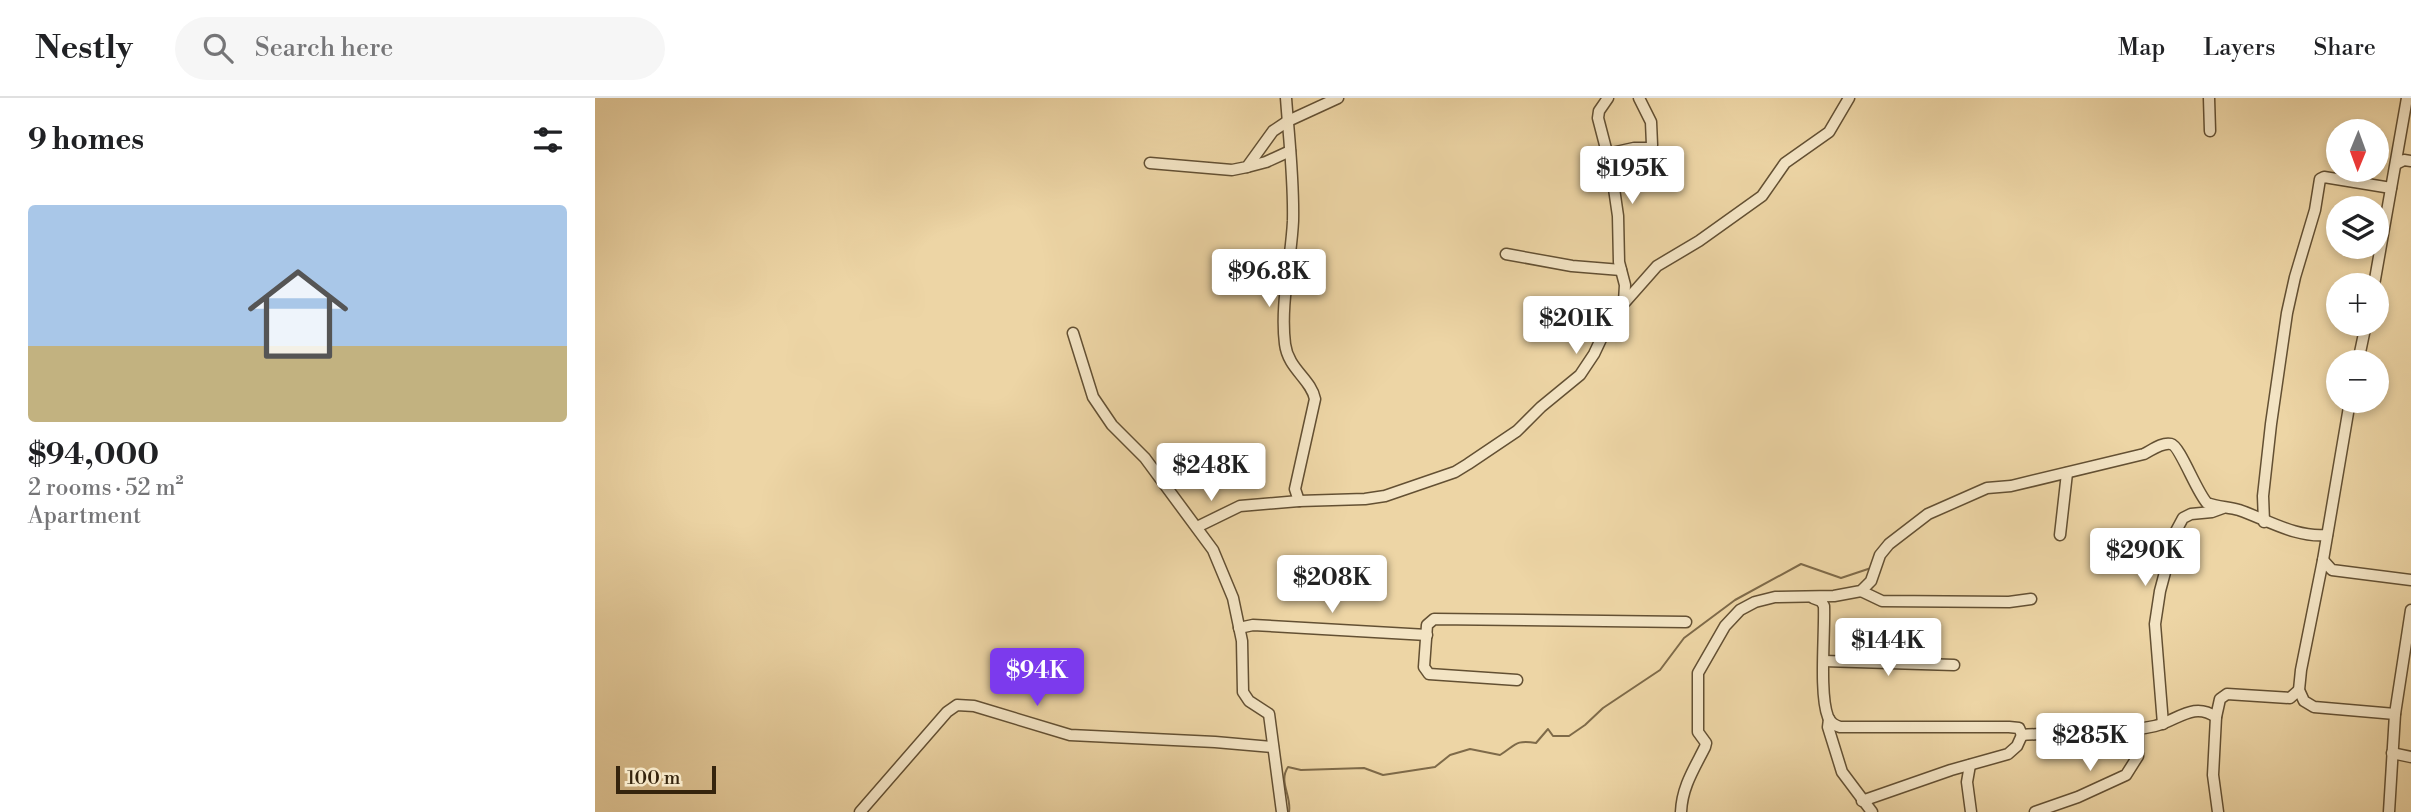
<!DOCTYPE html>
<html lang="en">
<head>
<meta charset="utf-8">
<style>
  body { margin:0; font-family:"Libre Bodoni",serif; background:#f6f6f6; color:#202124; height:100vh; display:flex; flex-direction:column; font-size:26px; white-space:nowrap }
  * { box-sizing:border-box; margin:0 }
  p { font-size:23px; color:#757577 }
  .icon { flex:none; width:38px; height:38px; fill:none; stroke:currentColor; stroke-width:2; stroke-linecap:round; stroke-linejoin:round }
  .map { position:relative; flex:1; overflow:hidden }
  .sheet { display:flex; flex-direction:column; background:#fff; width:595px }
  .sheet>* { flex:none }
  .needle { width:46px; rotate:181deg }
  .tools { position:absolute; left:1731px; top:21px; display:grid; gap:14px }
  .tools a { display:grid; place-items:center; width:63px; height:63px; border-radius:50%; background:#fff; box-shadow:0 4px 10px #0003; font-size:35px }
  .scale { position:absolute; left:21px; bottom:18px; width:100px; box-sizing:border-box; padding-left:7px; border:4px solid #35240d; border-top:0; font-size:19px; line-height:24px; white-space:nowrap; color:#35240d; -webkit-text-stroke:5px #f3e4c4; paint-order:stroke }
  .price { position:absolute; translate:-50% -60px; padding:0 16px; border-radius:7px; background:#fff; color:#222; font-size:23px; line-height:46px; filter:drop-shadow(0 2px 4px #0008) }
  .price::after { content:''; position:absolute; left:50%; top:42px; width:21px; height:16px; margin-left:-10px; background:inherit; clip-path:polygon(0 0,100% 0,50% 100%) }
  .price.active { background:#7c3aed; color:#fff }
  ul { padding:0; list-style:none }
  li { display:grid; align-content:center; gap:14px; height:371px; padding:0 28px }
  li span { display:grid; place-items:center; height:217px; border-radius:7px; color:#555 }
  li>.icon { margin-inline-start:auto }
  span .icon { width:126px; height:126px; fill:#fffc; stroke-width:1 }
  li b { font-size:30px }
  h2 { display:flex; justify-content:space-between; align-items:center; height:84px; padding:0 28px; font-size:30px }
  header { display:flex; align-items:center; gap:42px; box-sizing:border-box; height:98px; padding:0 35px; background:#fff; border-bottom:2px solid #e0e0e0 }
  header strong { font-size:33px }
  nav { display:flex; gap:38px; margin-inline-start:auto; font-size:24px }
  .search { width:490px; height:63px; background:#f6f6f6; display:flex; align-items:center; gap:18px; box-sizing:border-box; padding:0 24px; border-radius:38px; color:#757577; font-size:26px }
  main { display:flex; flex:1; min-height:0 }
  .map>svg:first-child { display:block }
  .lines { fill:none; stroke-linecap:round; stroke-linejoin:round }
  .stream { stroke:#7e6a49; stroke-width:2 }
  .minor-casing { stroke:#635033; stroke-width:13 }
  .minor { stroke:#f3e4c4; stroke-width:10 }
</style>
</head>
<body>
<header>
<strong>Nestly</strong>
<div class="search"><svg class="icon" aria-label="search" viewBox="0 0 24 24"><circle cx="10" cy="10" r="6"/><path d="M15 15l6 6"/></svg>Search here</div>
<nav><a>Map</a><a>Layers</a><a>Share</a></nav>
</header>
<main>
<section class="sheet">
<h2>9 homes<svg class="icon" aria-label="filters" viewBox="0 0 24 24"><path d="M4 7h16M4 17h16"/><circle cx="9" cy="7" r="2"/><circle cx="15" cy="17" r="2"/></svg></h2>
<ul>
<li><span style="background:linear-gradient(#a9c7e8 65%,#c2b280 0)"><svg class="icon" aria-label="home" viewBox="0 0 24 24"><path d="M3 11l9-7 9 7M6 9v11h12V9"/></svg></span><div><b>$94,000</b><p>2 rooms · 52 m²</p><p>Apartment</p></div></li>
</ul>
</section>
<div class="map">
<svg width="1816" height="714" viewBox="0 0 1816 714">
  <rect width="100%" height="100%" fill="#edd5a5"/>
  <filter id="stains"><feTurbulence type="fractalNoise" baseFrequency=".00286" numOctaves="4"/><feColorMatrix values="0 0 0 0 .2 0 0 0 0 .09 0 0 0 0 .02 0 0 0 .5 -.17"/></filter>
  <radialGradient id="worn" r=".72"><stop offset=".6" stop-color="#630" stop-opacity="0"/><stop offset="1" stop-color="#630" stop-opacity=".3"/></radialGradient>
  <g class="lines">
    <!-- stream -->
    <path class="stream" d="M694,714c3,-16 -11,-30 -1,-45l13,3 63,-2 19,7 52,-8 15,-12 20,-6 30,6c15,-9 15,-16 36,-12l12,-14 5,7h16l16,-11 18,-17 57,-38 24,-32 51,-38 66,-36 40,14 30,-10"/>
    <!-- minor casing -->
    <g class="minor-casing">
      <g id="minor">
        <path d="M691,0c3,41 8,82 7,123 -2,41 -13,83 -8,123 3,25 26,35 30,55l-20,90 4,12"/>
        <polyline points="1013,0 1004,13 1003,20 1016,70 1023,118 1024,164 1030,187 1029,204"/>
        <polyline points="1614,0 1615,33"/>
        <polyline points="1012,56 1039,50 1055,50 1057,47 1056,24 1044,0"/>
        <polyline points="555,65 637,72 652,69 678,33 693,23 743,0"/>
        <polyline points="1801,66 1809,62 1816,63"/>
        <polyline points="652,69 671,64 695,53"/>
        <polyline points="911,156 977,168 1026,172"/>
        <polyline points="1779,187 1812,0"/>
        <polyline points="478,235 498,299 517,327 550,360 618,452 638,500 647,543 648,594 654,603 674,616 687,714"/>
        <polyline points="1763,264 1771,226"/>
        <polyline points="1755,303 1728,462 1706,572 1704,592 1709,603 1719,609 1800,616"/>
        <polyline points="1669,424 1668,398 1676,326 1692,215 1700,179 1720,112 1725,81 1729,79 1796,90"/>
        <polyline points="602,429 645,408 704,403 770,401 790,398 860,374 873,366 922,333 946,309 985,277 999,256 1016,220 1062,168 1104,143 1167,98 1190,65 1234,34 1254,0"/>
        <polyline points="1465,437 1472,375"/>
        <polyline points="1728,462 1737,472 1816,482"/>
        <polyline points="1266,493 1287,503 1414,504 1436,501"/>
        <path d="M1218,500l8,3 3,5c1,28 -5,88 4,111 3,6 6,8 12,10h169l10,1 3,7c44,-3 90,0 133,-9 22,-5 38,-25 61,-9"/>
        <polyline points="644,530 658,527 832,537"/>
        <polyline points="1229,563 1359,567"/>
        <polyline points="922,582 834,576 829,569 832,527 839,521 1091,524"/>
        <polyline points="1234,621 1233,629 1247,674 1277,714"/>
        <polyline points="1568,626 1560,526 1565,493 1581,433 1588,420 1596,416 1617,414 1628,410"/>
        <polyline points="1797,655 1816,659"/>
        <polyline points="1375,667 1372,684 1376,714"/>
        <polyline points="1267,703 1356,672 1413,656 1422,648 1427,637"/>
        <polyline points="265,714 352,614 362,607 379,608 475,637 620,644 678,649"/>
        <path d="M1086,714c1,-25 13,-43 24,-65l1,-4 -8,-11v-59l27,-47 15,-16 15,-8 20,-5 59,-1 27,-5 10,-10 9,-26 9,-11 39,-30 59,-26 24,-2 133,-32c8,-4 18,-12 27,-10 9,2 25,47 36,59 10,4 21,4 32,7 29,10 57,28 88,25"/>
        <polyline points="1440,714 1483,699 1531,677 1543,658 1543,631"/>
        <polyline points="1623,714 1618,677 1621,619 1625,601 1632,596 1695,600 1704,592"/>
        <polyline points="1794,714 1800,616 1816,512"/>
      </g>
    </g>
    <!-- minor -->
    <use href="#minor" class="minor"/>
  </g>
  <rect width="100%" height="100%" filter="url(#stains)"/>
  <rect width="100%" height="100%" fill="url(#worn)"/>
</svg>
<div class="tools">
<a><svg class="needle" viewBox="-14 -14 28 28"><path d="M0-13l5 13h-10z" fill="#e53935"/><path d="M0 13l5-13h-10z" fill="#757577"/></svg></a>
<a><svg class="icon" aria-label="layers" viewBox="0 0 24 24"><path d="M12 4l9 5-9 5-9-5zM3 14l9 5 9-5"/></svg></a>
<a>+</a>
<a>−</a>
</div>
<div class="scale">100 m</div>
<b class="price" style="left:1037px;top:108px">$195K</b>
<b class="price" style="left:674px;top:211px">$96.8K</b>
<b class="price" style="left:981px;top:258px">$201K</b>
<b class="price" style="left:616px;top:405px">$248K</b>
<b class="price" style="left:1550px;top:490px">$290K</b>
<b class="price" style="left:737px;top:517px">$208K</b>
<b class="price" style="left:1293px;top:580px">$144K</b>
<b class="price active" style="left:442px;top:610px">$94K</b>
<b class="price" style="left:1495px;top:675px">$285K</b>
</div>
</main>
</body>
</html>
